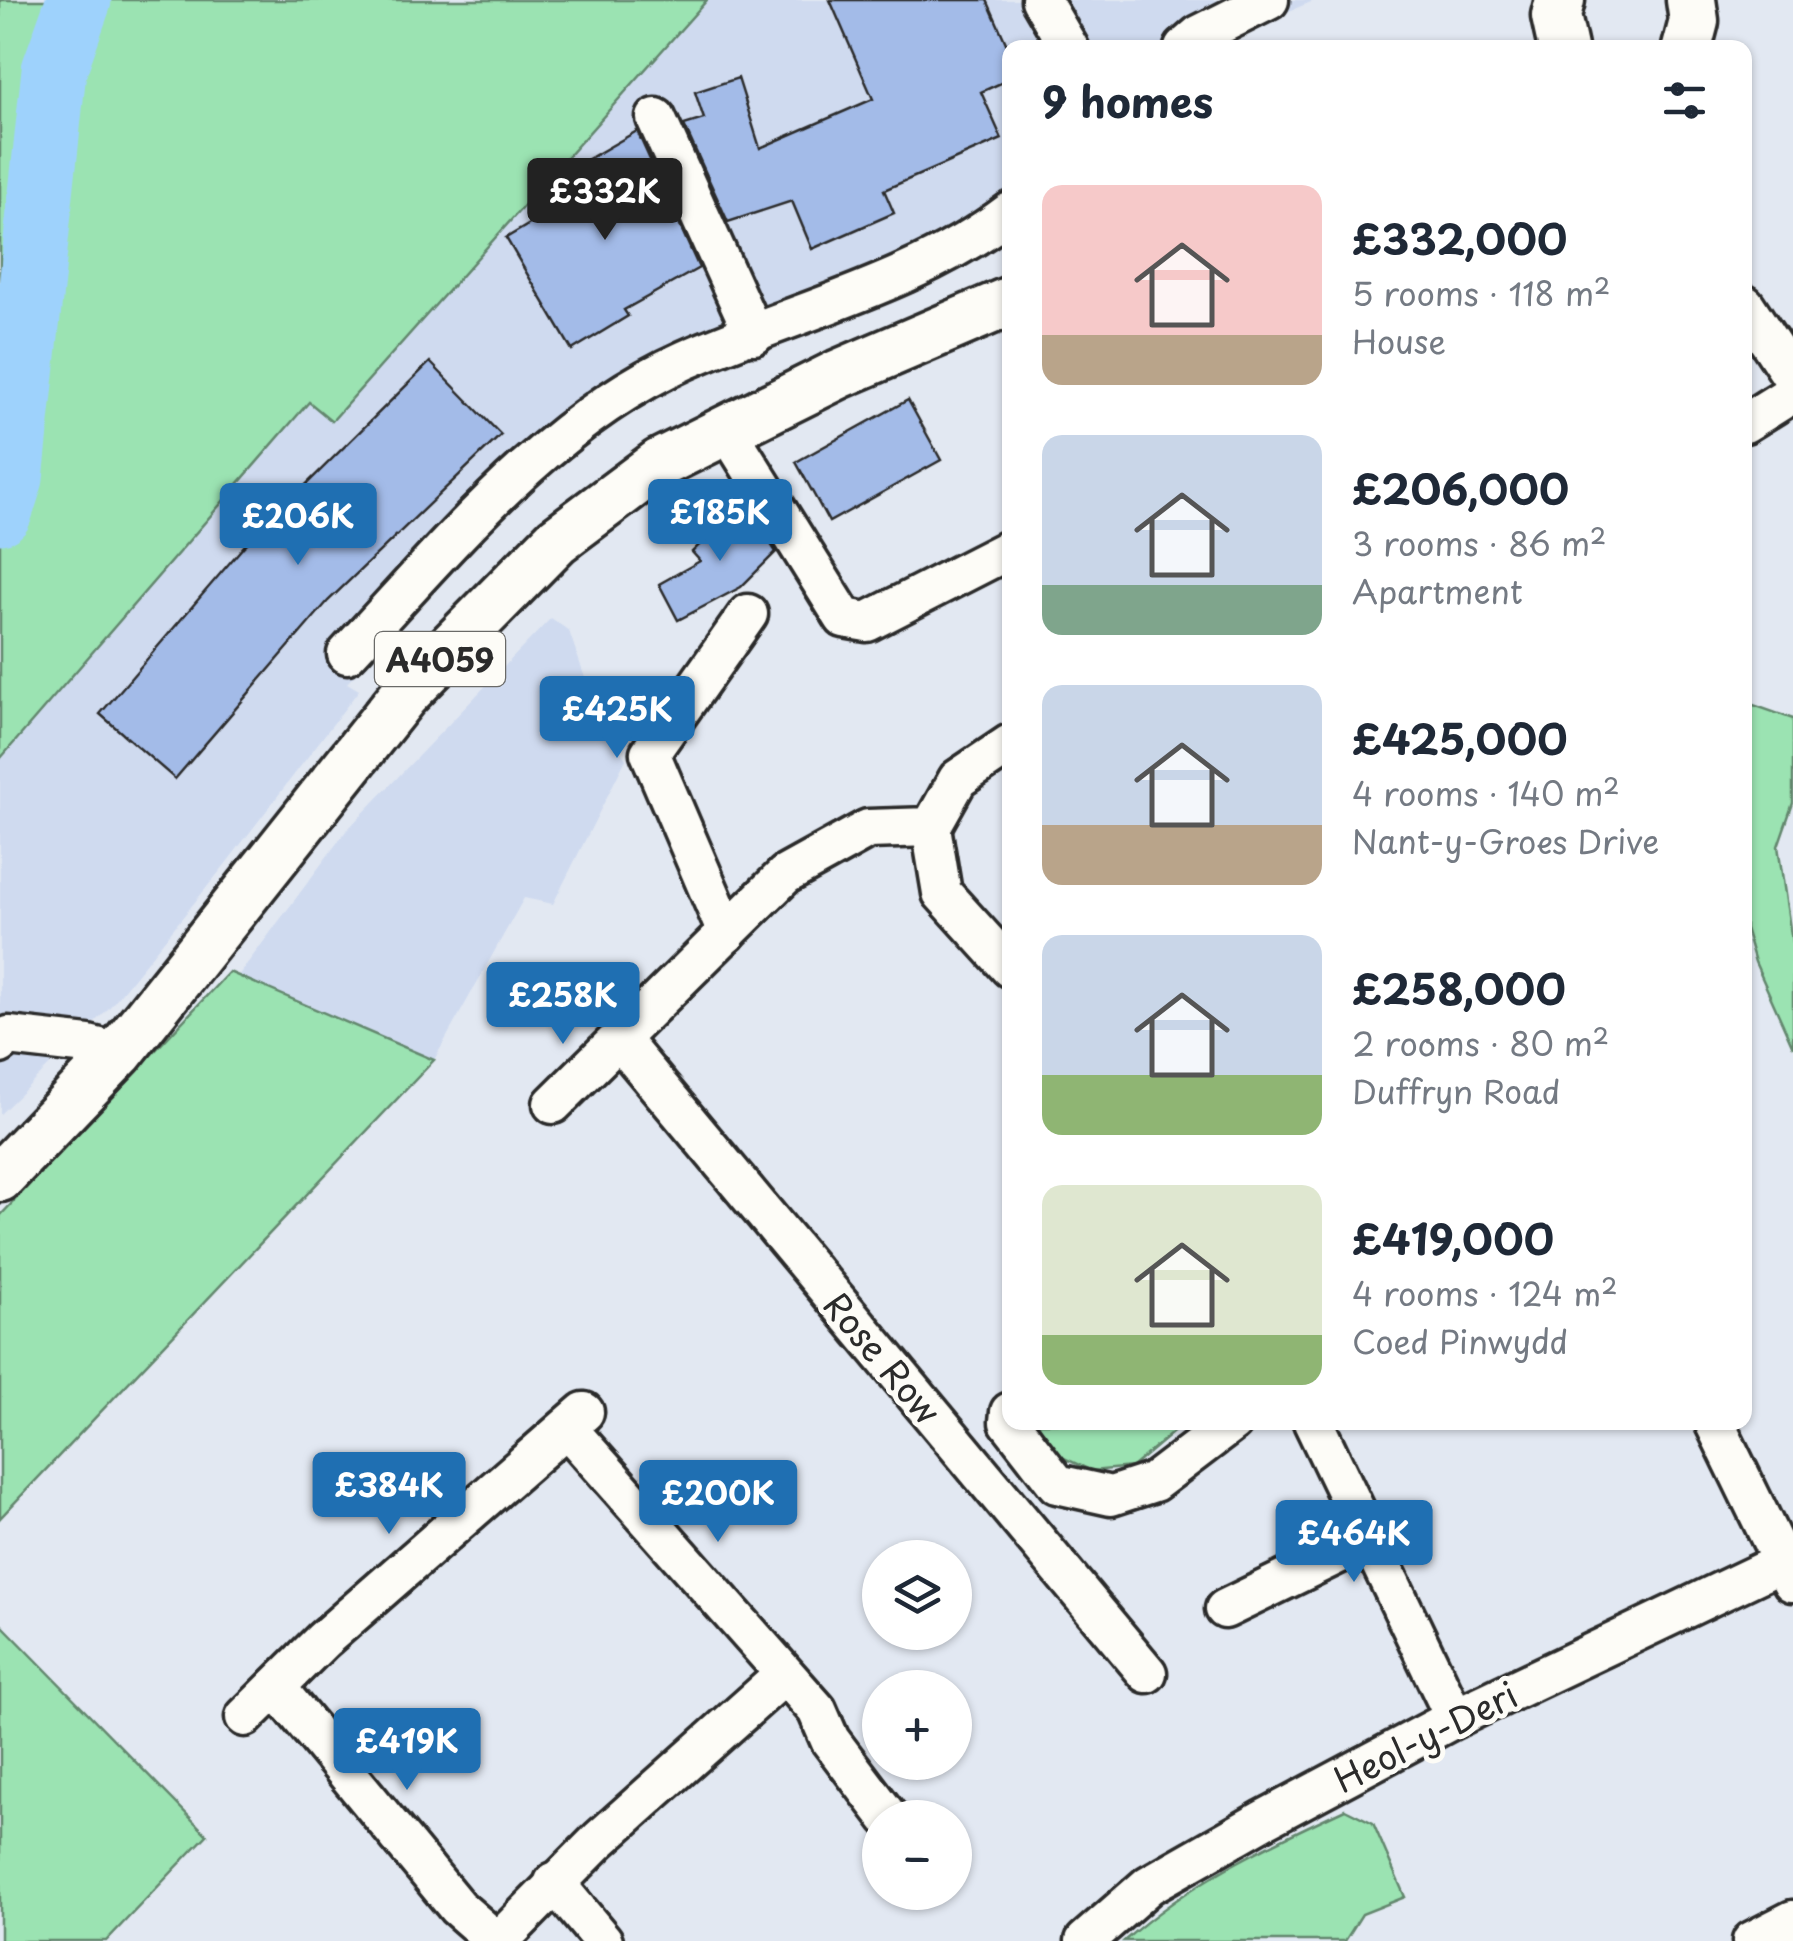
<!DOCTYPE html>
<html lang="en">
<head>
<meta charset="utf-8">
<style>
  body { margin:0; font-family:"Playpen Sans",sans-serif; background:#f6f6f7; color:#1f2937; height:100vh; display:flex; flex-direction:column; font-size:38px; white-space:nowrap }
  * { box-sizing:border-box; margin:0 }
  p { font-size:32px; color:#747a83 }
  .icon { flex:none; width:55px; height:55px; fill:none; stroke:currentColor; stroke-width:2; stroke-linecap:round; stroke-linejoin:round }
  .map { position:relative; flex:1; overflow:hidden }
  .panel { position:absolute; left:1002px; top:40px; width:750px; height:1390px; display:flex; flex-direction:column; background:#fff; border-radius:20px; box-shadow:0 2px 8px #0004 }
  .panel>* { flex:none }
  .controls { position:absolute; left:862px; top:1540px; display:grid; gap:20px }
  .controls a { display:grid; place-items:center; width:110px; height:110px; border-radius:50%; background:#fff; box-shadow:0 2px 8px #0004; font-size:50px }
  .price { position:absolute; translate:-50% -85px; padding:0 22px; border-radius:10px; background:#1f6fb2; color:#fff; font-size:32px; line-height:65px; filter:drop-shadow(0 2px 5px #0008) }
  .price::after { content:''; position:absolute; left:50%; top:60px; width:30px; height:22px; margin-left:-15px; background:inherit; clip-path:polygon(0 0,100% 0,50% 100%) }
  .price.selected { background:#222; color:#fff }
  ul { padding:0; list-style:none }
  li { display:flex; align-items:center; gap:30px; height:250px; padding:0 40px }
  li span { display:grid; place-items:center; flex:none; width:280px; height:200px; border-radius:20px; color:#555 }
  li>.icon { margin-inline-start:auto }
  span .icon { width:120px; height:120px; fill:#fffc; stroke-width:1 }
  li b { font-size:42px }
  h2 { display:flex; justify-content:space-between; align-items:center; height:120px; padding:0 40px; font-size:42px }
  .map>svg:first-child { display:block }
  .built { fill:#cfdaef }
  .green { fill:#9be3b2; stroke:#63876e; stroke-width:2.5 }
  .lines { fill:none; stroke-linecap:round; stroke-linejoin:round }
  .river { stroke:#9ed2fc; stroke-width:65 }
  .building { fill:#a3bbe8; stroke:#2b2b2b; stroke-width:2.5 }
  .minor-casing { stroke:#2b2b2b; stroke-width:45 }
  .major-casing { stroke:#2b2b2b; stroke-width:55 }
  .minor { stroke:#fdfcf7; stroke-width:38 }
  .major { stroke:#fdfcf7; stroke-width:48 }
  .labels { text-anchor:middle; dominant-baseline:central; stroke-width:10; stroke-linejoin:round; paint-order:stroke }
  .shield { fill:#fdfcf7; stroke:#6a6a68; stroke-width:2.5 }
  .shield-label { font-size:32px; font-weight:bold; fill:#2b2b2b }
  .street-label { font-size:35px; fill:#2b2b2b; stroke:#fdfcf7 }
</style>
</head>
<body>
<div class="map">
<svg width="1793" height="1941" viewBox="0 0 1793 1941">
  <rect width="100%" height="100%" fill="#e2e8f2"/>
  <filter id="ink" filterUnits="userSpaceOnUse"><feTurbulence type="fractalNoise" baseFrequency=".01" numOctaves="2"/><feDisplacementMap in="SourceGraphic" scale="20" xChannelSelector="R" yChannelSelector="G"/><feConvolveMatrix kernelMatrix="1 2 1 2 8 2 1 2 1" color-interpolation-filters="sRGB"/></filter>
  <g filter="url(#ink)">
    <!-- built -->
    <g class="built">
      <polygon points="707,0 1316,0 1229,36 1214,47 1010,48 1010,231 685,378 614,420 534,487 347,683 359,690 224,866 109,1008 0,1114 0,759 310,402 333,421"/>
      <polygon points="551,618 569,631 599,719 626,759 553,904 524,898 434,1060 238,976 346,831"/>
    </g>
    <!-- green -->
    <g class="green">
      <polygon points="0,0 707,0 332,421 309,402 0,759"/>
      <polygon points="1745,702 1793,719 1793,803 1778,846 1793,949 1793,1047 1755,962 1745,928"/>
      <polygon points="229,972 434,1060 0,1518 0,1216"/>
      <polygon points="1038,1423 1184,1423 1132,1467 1092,1471 1053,1453"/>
      <polygon points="0,1623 207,1835 106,1941 0,1941"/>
      <path d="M1345,1809l28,14 32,74 -43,17 -17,27h-221c66,-59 141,-95 221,-132z"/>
    </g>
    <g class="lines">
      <!-- river -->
      <polyline class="river" points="0,512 11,478 54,70 79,0"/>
    </g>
    <!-- building -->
    <g class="building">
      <polygon points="830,0 987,0 1010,52 1010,79 981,92 1002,139 884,190 894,213 812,249 792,201 728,222 684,125 704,119 695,92 738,78 760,148 873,99"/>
      <polygon points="637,131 699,268 624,310 628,316 572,350 506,238 572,199 559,176"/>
      <polygon points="430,362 501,435 328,601 175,779 100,714 244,546"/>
      <polygon points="908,400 941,460 829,522 796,462"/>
      <polygon points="744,501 776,552 741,587 678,620 659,584 700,561 692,552"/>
    </g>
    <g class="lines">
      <!-- minor casing -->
      <g class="minor-casing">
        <g id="minor">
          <polyline points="1041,0 1069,48"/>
          <polyline points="1184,48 1199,35 1269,0"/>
          <polyline points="656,118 754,335"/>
          <polyline points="1745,305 1793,378"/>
          <polyline points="1745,423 1793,393"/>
          <polyline points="727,430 844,618 867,622 1010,549"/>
          <path d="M347,654c100,-107 201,-233 338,-294 108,-48 231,-76 325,-148"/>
          <polyline points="931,827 942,893 1010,968"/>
          <polyline points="727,933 650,753 748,614"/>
          <polyline points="620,1040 1147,1673"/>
          <polyline points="0,1044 9,1036 88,1045 119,1053"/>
          <polyline points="553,1104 785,875 868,829 931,827 958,779 1010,744"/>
          <polyline points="1010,1412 1009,1422 1057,1484 1111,1496 1154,1482 1233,1422"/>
          <polyline points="1313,1422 1455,1718"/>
          <polyline points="1714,1422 1792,1582"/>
          <polyline points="567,1428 817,1710 830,1740 889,1818"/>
          <polyline points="1225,1609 1369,1539"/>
          <polyline points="276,1687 457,1907 496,1941"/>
          <polyline points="245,1717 323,1640 584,1412"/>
          <polyline points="554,1882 603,1941"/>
          <polyline points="499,1941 599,1840 784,1675"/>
          <polyline points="1085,1941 1149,1885 1265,1819 1455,1718 1783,1562"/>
          <polyline points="1752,1941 1793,1920"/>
        </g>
      </g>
      <!-- major casing -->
      <g class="major-casing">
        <g id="major">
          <polyline points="1560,0 1556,16 1563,48"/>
          <polyline points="1687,48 1694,21 1691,0"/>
          <polyline points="0,1177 119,1053 403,696 557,540 660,463 839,374 1010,301"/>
        </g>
      </g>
      <!-- minor -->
      <use href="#minor" class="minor"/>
      <!-- major -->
      <use href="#major" class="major"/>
    </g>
  </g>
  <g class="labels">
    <!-- shield labels -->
    <rect class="shield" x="375" y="632" width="130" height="54" rx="8"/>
    <g class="shield-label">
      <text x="440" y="659">A4059</text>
    </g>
    <!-- street labels -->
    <g class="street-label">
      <text transform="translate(883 1357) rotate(50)">Rose Row</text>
      <text transform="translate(1425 1736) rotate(-27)">Heol-y-Deri</text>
    </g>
  </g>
</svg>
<div class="controls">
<a><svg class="icon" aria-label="layers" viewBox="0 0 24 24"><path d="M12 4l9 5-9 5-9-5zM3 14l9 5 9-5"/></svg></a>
<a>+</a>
<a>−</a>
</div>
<b class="price selected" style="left:605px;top:243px">£332K</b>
<b class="price" style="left:720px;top:564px">£185K</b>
<b class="price" style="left:298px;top:568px">£206K</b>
<b class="price" style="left:617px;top:761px">£425K</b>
<b class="price" style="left:563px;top:1047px">£258K</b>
<b class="price" style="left:389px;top:1537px">£384K</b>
<b class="price" style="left:718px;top:1545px">£200K</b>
<b class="price" style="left:1354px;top:1585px">£464K</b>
<b class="price" style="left:407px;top:1793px">£419K</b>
<section class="panel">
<h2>9 homes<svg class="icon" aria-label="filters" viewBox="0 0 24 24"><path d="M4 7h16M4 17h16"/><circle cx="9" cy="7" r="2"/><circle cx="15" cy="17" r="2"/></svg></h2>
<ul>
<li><span style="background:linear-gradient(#f6c9c9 75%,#b9a48a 0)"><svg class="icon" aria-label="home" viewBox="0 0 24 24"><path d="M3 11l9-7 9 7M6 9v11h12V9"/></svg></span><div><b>£332,000</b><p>5 rooms · 118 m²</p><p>House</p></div></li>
<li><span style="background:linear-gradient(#c9d6e8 75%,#7fa58c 0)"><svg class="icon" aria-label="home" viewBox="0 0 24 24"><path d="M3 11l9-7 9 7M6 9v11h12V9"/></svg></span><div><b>£206,000</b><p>3 rooms · 86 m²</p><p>Apartment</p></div></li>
<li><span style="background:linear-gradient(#c9d6e8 70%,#b9a48a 0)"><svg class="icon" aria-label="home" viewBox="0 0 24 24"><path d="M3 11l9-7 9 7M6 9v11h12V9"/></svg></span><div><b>£425,000</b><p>4 rooms · 140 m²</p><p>Nant-y-Groes Drive</p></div></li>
<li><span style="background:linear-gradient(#c9d6e8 70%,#8fb573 0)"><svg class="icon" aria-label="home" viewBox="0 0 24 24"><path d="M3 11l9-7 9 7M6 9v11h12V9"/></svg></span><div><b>£258,000</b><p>2 rooms · 80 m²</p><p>Duffryn Road</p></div></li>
<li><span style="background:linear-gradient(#dfe7d0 75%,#8fb573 0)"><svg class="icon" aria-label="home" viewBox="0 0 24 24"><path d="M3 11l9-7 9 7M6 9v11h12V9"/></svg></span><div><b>£419,000</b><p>4 rooms · 124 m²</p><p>Coed Pinwydd</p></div></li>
</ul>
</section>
</div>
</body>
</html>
